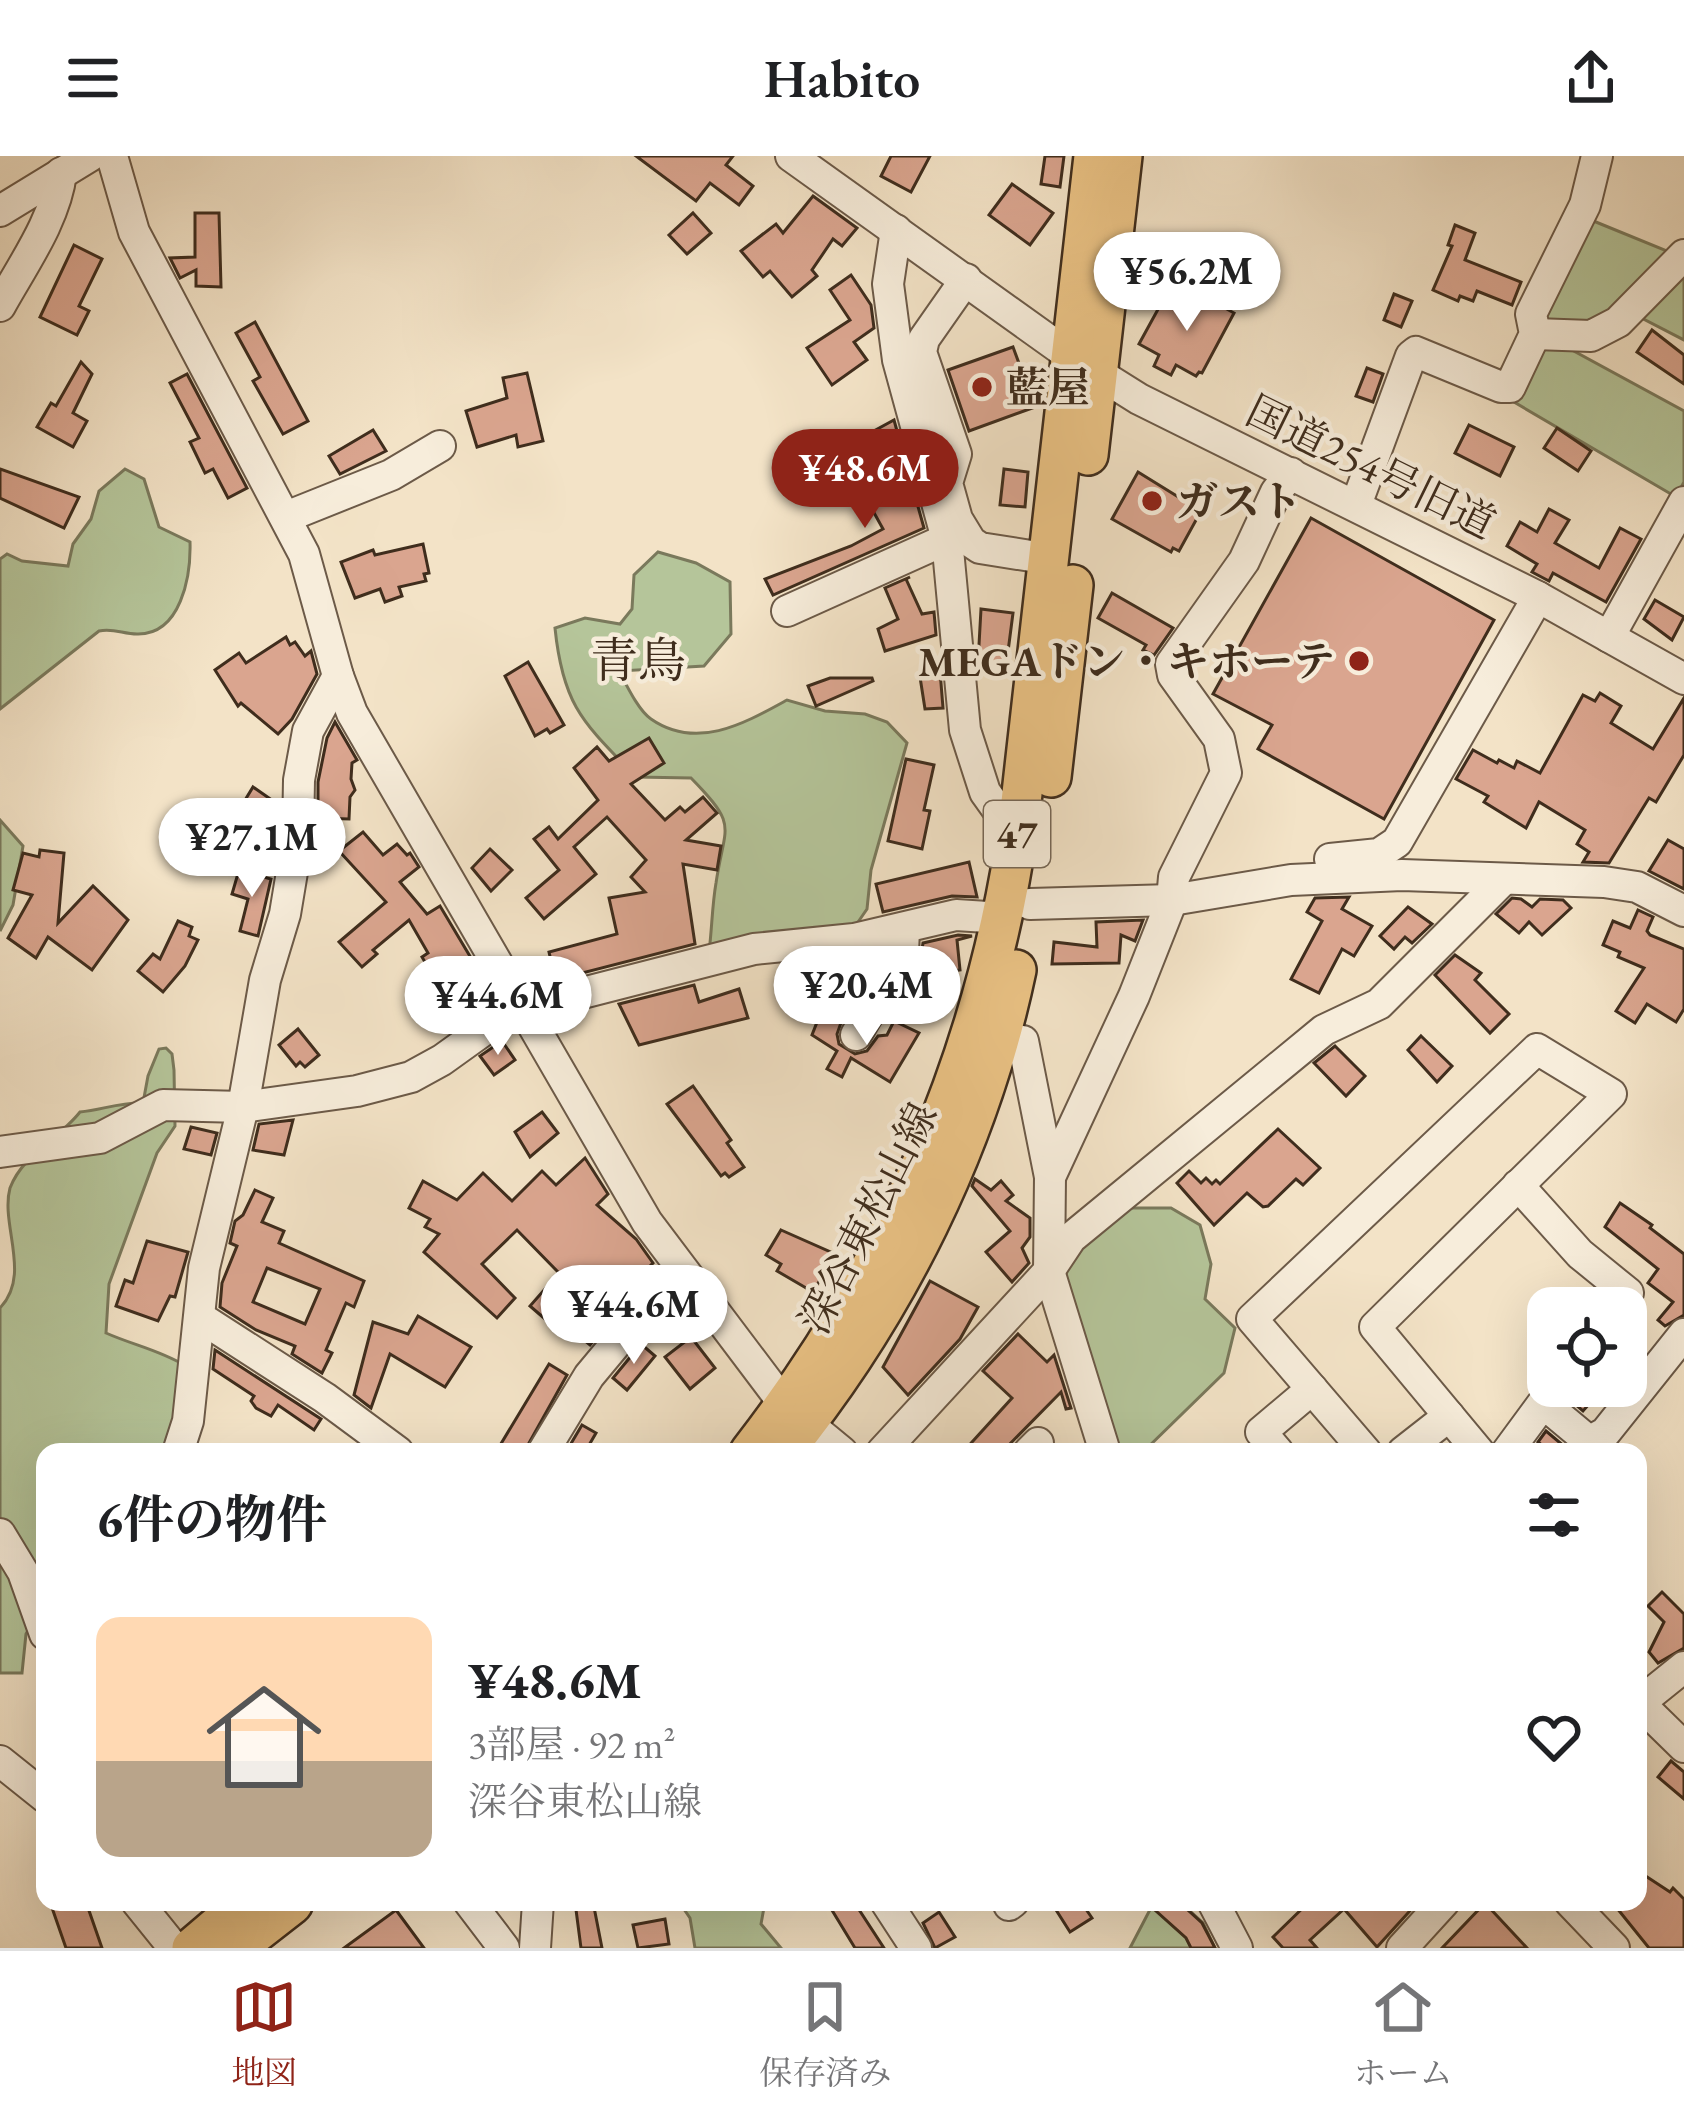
<!DOCTYPE html>
<html lang="ja">
<head>
<meta charset="utf-8">
<style>
  body { margin:0; font-family:"EB Garamond","Noto Serif JP",serif; background:#f6f6f6; color:#202124; height:100vh; display:flex; flex-direction:column; font-size:45px; white-space:nowrap }
  * { box-sizing:border-box; margin:0 }
  p { font-size:39px; color:#757577 }
  .icon { flex:none; width:66px; height:66px; fill:none; stroke:currentColor; stroke-width:2; stroke-linecap:round; stroke-linejoin:round }
  .map { position:relative; flex:1; overflow:hidden }
  .drawer { position:absolute; left:36px; top:1287px; width:1611px; height:468px; display:flex; flex-direction:column; background:#fff; border-radius:24px; box-shadow:0 12px 48px #0002 }
  .drawer>* { flex:none }
  .buttons { position:absolute; left:1527px; top:1131px; display:grid; gap:24px }
  .buttons a { display:grid; place-items:center; width:120px; height:120px; border-radius:24px; background:#fff; box-shadow:0 12px 48px #0002; font-size:60px }
  .price { position:absolute; translate:-50% -102px; padding:0 27px; border-radius:42px; background:#fff; color:#222; font-size:39px; line-height:78px; filter:drop-shadow(0 3px 6px #0008) }
  .price::after { content:''; position:absolute; left:50%; top:72px; width:36px; height:27px; margin-left:-18px; background:inherit; clip-path:polygon(0 0,100% 0,50% 100%) }
  .price.on { background:#8f2418; color:#fff }
  ul { padding:0; list-style:none }
  li { display:flex; align-items:center; gap:36px; height:300px; padding:0 60px }
  li span { display:grid; place-items:center; flex:none; width:336px; height:240px; border-radius:24px; color:#555 }
  li>.icon { margin-inline-start:auto }
  span .icon { width:144px; height:144px; fill:#fffc; stroke-width:1 }
  li b { font-size:51px }
  h2 { display:flex; justify-content:space-between; align-items:center; height:144px; padding:0 60px; font-size:51px }
  header { display:flex; justify-content:space-between; align-items:center; height:156px; padding:0 60px; background:#fff; font-size:54px; font-weight:600 }
  .dock { display:flex; justify-content:space-around; align-items:center; height:168px; border-top:3px solid #e0e0e0; background:#fff; font-size:33px; color:#757577 }
  .dock a { display:grid; justify-items:center; gap:6px }
  .dock .on { color:#8f2418 }
  .map>svg:first-child { display:block }
  .green { fill:#b5c59a; stroke:#7a795c; stroke-width:3 }
  .building { fill:#daa58f; stroke:#3f2d1d; stroke-width:3; fill-rule:evenodd }
  .lines { fill:none; stroke-linecap:round; stroke-linejoin:round }
  .minor-casing { stroke:#6c5a48; stroke-width:34 }
  .major-casing { stroke:#3f2d1d; stroke-width:44 }
  .highway-casing { stroke:#3f2d1d; stroke-width:50 }
  .minor { stroke:#f7eddb; stroke-width:30 }
  .major { stroke:#eac284; stroke-width:39 }
  .highway { stroke:#eac284; stroke-width:45 }
  .poi-dot { fill:#8f2418; stroke:#f7eddb; stroke-width:4.5 }
  .labels { text-anchor:middle; dominant-baseline:central; stroke-width:9; stroke-linejoin:round; paint-order:stroke }
  .shield { fill:#f7eddb; stroke:#766756; stroke-width:3 }
  .shield-label { font-size:39px; font-weight:bold; fill:#3f2d1d }
  .poi-label { font-size:42px; font-weight:bold; fill:#3f2d1d; stroke:#f7eddb; text-anchor:start }
  .street-label { font-size:42px; fill:#3f2d1d; stroke:#f7eddb }
  .quarter-label { font-size:48px; fill:#3f2d1d; stroke:#f7eddb }
</style>
</head>
<body>
<header><svg class="icon" aria-label="menu" viewBox="0 0 24 24"><path d="M4 6h16M4 12h16M4 18h16"/></svg>Habito<svg class="icon" aria-label="share" viewBox="0 0 24 24"><path d="M12 15V3M7 8l5-5 5 5M5 13v7h14v-7"/></svg></header>
<div class="map">
<svg width="1684" height="1792" viewBox="0 0 1684 1792">
  <rect width="100%" height="100%" fill="#f3e3c7"/>
  <filter id="stains"><feTurbulence type="fractalNoise" baseFrequency=".00167" numOctaves="4"/><feColorMatrix values="0 0 0 0 .2 0 0 0 0 .09 0 0 0 0 .02 0 0 0 .5 -.17"/></filter>
  <radialGradient id="worn" r=".72"><stop offset=".6" stop-color="#630" stop-opacity="0"/><stop offset="1" stop-color="#630" stop-opacity=".3"/></radialGradient>
  <!-- green -->
  <g class="green">
    <polygon points="1591,64 1684,102 1684,184 1624,153 1572,194 1684,255 1684,326 1676,341 1490,232"/>
    <path d="M125,313l19,10 15,48 31,15c1,34 -9,93 -53,92 -14,0 -23,-6 -38,-3l-99,78v-150l7,-5 15,7 46,5 5,-22 18,-25 8,-28z"/>
    <path d="M658,396l38,11 34,19 1,52 -27,32 -85,5c7,13 19,39 32,48 46,32 94,4 136,-19l38,11 40,3 22,8 20,21 -36,127 -4,39 -11,16 -147,27c3,-23 3,-46 7,-69 9,-60 23,-56 -25,-105l-55,-1c-52,-54 -73,-70 -81,-149l30,-10 35,6 12,-15 2,-34z"/>
    <polygon points="0,664 23,690 13,749 0,775"/>
    <path d="M166,892l6,6 2,16 1,56 -18,27 -48,131 -3,49c27,12 53,17 78,32l-5,43 -16,44h-118v149l-19,33 -4,39h-22v-365c32,-33 0,-83 10,-120 13,-34 48,-48 70,-76 22,-2 40,-10 63,-9l5,-27 11,-27z"/>
    <polygon points="1115,1052 1171,1052 1200,1069 1211,1108 1205,1143 1235,1172 1224,1217 1143,1296 1115,1296 1065,1118 1089,1077"/>
    <polygon points="679,1746 765,1746 761,1768 781,1792 695,1792 690,1762"/>
    <polygon points="1154,1746 1180,1746 1203,1767 1215,1792 1130,1792"/>
  </g>
  <!-- building -->
  <g class="building">
    <polygon points="636,0 733,0 726,9 753,30 739,49 710,27 696,45"/>
    <polygon points="891,0 930,0 911,36 881,20"/>
    <polygon points="1045,0 1064,0 1060,31 1041,28"/>
    <polygon points="1012,28 1053,57 1030,89 989,59"/>
    <polygon points="813,40 857,72 842,90 833,83 812,114 817,120 792,141 770,115 763,121 741,95 776,68 783,77"/>
    <polygon points="195,57 219,57 221,131 196,130 196,114 180,122 170,102 195,101"/>
    <polygon points="693,57 711,77 687,98 669,79"/>
    <polygon points="1455,69 1475,77 1465,104 1521,126 1512,149 1477,135 1473,145 1460,140 1458,145 1433,134 1452,90 1448,89"/>
    <polygon points="74,89 102,103 79,150 89,155 77,179 40,161"/>
    <polygon points="851,119 871,149 874,172 854,186 867,204 832,229 807,192 850,164 830,134"/>
    <polygon points="1194,135 1234,157 1202,217 1199,216 1196,220 1176,209 1171,219 1154,210 1159,199 1139,188 1162,146 1182,156"/>
    <polygon points="1394,138 1412,145 1401,171 1384,164"/>
    <polygon points="255,166 308,265 283,278 253,225 260,221 236,177"/>
    <polygon points="1652,174 1684,199 1684,228 1637,196"/>
    <polygon points="1013,191 1035,251 969,275 948,214"/>
    <polygon points="81,206 92,218 73,257 87,265 73,291 37,271 51,247 56,250"/>
    <polygon points="1367,212 1383,218 1373,246 1356,240"/>
    <polygon points="527,217 543,285 518,291 516,279 477,291 466,255 507,242 503,222"/>
    <polygon points="187,218 247,332 228,342 213,313 205,317 190,286 199,282 170,227"/>
    <polygon points="894,264 900,286 870,303 859,283"/>
    <polygon points="1469,269 1514,291 1500,320 1455,297"/>
    <polygon points="1557,272 1591,295 1578,315 1544,292"/>
    <polygon points="373,274 386,295 340,318 329,300"/>
    <polygon points="0,313 79,341 64,372 0,342"/>
    <polygon points="1004,313 1028,316 1025,351 1000,349"/>
    <polygon points="908,315 924,372 773,439 765,423 851,390 883,373 862,335"/>
    <polygon points="1138,316 1201,355 1179,395 1173,392 1171,396 1112,363"/>
    <polygon points="1549,353 1569,364 1555,387 1599,412 1620,372 1641,383 1606,446 1553,417 1549,425 1532,416 1537,408 1507,390 1520,366 1537,376"/>
    <polygon points="1311,362 1494,464 1384,663 1258,593 1272,569 1213,538"/>
    <polygon points="423,388 429,417 424,418 426,425 399,431 402,440 385,446 380,433 355,442 341,406 373,394 375,399"/>
    <polygon points="910,421 906,423 922,458 934,456 936,479 885,495 878,473 898,463 885,432"/>
    <polygon points="1112,437 1173,472 1154,499 1143,494 1146,489 1098,462"/>
    <polygon points="1655,444 1684,461 1672,484 1644,463"/>
    <polygon points="981,453 1013,457 1006,511 978,507"/>
    <polygon points="286,481 290,489 295,486 305,500 311,495 317,518 292,563 278,578 241,547 238,550 215,514 239,497 246,507"/>
    <polygon points="528,506 564,569 550,577 547,573 535,580 505,520"/>
    <polygon points="940,515 943,552 925,553 920,521 923,516"/>
    <polygon points="830,522 872,522 873,525 816,550 808,530"/>
    <polygon points="1600,537 1621,550 1611,567 1653,593 1684,542 1684,599 1656,646 1649,642 1609,707 1583,706 1589,696 1577,688 1585,674 1539,646 1526,672 1484,646 1488,640 1456,623 1473,594 1497,607 1499,604 1514,612 1517,605 1540,617 1583,539 1595,545"/>
    <polygon points="335,566 357,604 352,607 351,623 355,634 350,641 349,663 318,662 318,626 327,582"/>
    <polygon points="649,582 664,607 631,628 665,664 680,651 685,656 703,641 717,657 686,684 721,690 717,714 683,708 695,788 563,822 561,812 553,813 549,796 617,778 609,742 645,736 631,721 646,704 607,661 574,691 596,718 544,763 526,742 559,714 534,683 549,671 558,683 598,644 574,612 597,591 609,605"/>
    <polygon points="906,603 934,609 924,654 930,655 922,693 888,685"/>
    <polygon points="253,631 279,649 279,656 267,674 239,654"/>
    <polygon points="363,676 383,699 397,688 407,699 410,697 419,711 400,726 427,758 440,750 471,802 457,810 475,842 458,852 439,820 435,823 422,801 428,797 409,764 373,794 377,798 362,811 339,786 386,746 339,695"/>
    <polygon points="1668,684 1684,693 1684,733 1649,715"/>
    <polygon points="490,693 512,714 491,735 472,712"/>
    <polygon points="40,694 64,697 58,767 93,730 128,764 92,814 48,781 36,802 8,782 32,739 13,734 23,697 39,701"/>
    <polygon points="969,706 977,741 952,740 883,756 876,728"/>
    <polygon points="239,714 271,723 258,780 240,775 248,743 232,738"/>
    <polygon points="1349,741 1342,753 1372,770 1354,800 1342,793 1319,837 1291,823 1322,765 1307,756 1315,742"/>
    <polygon points="1512,742 1521,743 1532,751 1540,743 1563,744 1571,752 1542,779 1529,766 1519,777 1496,758"/>
    <polygon points="1408,751 1432,768 1412,787 1405,781 1394,793 1380,780"/>
    <polygon points="1638,754 1653,761 1647,775 1650,779 1684,793 1684,853 1676,866 1647,848 1635,867 1616,855 1644,812 1618,801 1620,796 1603,789 1613,765 1630,772"/>
    <polygon points="1143,764 1135,785 1121,779 1119,807 1052,808 1054,786 1097,791 1096,766"/>
    <polygon points="178,765 192,771 189,780 198,784 185,810 163,836 138,815 153,798 160,803"/>
    <polygon points="958,779 972,780 957,784 960,814 921,819 913,839 904,835 920,807 923,787"/>
    <polygon points="881,797 867,821 856,816 865,800"/>
    <polygon points="1455,799 1481,817 1475,824 1509,858 1490,877 1435,819"/>
    <polygon points="694,829 699,846 739,833 748,862 639,889 619,848"/>
    <polygon points="821,856 842,864 837,878 839,888 855,898 867,895 878,880 887,879 894,865 919,877 890,926 851,902 842,921 827,913 837,895 812,879"/>
    <polygon points="298,873 319,899 305,911 300,906 296,910 279,889"/>
    <polygon points="1421,880 1452,910 1437,926 1408,894"/>
    <polygon points="502,885 515,904 494,919 480,900"/>
    <polygon points="1335,890 1365,920 1346,940 1314,907"/>
    <polygon points="693,930 731,984 727,987 744,1011 729,1021 725,1017 721,1020 667,948"/>
    <polygon points="542,956 558,977 530,1001 515,976"/>
    <polygon points="293,964 284,999 253,994 259,968"/>
    <polygon points="191,971 217,977 211,999 184,993"/>
    <polygon points="1278,973 1320,1012 1303,1029 1296,1023 1268,1050 1263,1051 1247,1037 1214,1069 1177,1027 1189,1015 1201,1027 1206,1022 1212,1028 1216,1024 1220,1028"/>
    <polygon points="585,1002 608,1038 597,1049 636,1083 653,1107 650,1110 653,1113 590,1189 567,1170 561,1177 530,1150 559,1117 517,1074 482,1108 515,1142 497,1162 424,1096 439,1078 425,1071 430,1063 409,1052 423,1025 457,1044 483,1017 512,1045 542,1015 556,1029"/>
    <polygon points="975,1023 991,1034 1001,1025 1013,1039 1006,1045 1030,1062 1030,1081 1022,1092 1029,1107 1012,1126 986,1096 1010,1075 972,1030"/>
    <path d="M255,1034l18,8 -11,24 22,9 -5,12 85,38 -10,26 -8,-4 -20,47 6,3 -10,20 -30,-19 3,-8 -39,-16 -36,-23 2,-24 15,-37 -7,-3 5,-22 8,-6zM267,1112l53,21 -15,35 -52,-22z"/>
    <polygon points="1620,1047 1652,1069 1650,1072 1684,1098 1684,1159 1665,1170 1658,1164 1673,1146 1648,1127 1658,1113 1605,1071"/>
    <polygon points="781,1074 835,1098 813,1136 777,1115 781,1108 766,1099"/>
    <polygon points="147,1085 188,1096 175,1141 170,1140 158,1165 116,1150 125,1124 133,1127"/>
    <polygon points="930,1125 978,1151 960,1183 908,1239 883,1211"/>
    <polygon points="678,1143 694,1162 678,1176 665,1159"/>
    <polygon points="418,1160 471,1191 445,1231 390,1198 371,1252 354,1239 373,1166 408,1178"/>
    <polygon points="1018,1178 1047,1206 1054,1199 1071,1252 1066,1253 1061,1236 1002,1296 963,1296 1012,1242 983,1215"/>
    <polygon points="691,1181 715,1212 690,1233 665,1201"/>
    <polygon points="641,1188 655,1200 627,1234 613,1222"/>
    <polygon points="215,1194 321,1263 314,1274 278,1249 271,1260 256,1252 251,1245 254,1240 213,1213"/>
    <polygon points="549,1208 567,1219 524,1296 496,1296"/>
    <polygon points="1566,1230 1605,1230 1583,1255 1561,1236"/>
    <polygon points="582,1269 596,1277 585,1296 566,1296"/>
    <polygon points="1546,1275 1571,1296 1550,1296 1538,1286"/>
    <polygon points="1662,1436 1684,1458 1684,1492 1658,1507 1649,1496 1664,1466 1648,1450"/>
    <polygon points="1671,1605 1684,1616 1684,1643 1658,1621"/>
    <polygon points="1638,1715 1670,1736 1673,1732 1684,1743 1684,1792 1649,1792 1612,1746 1638,1746"/>
    <polygon points="50,1746 86,1746 102,1792 66,1792"/>
    <polygon points="575,1746 593,1746 602,1792 581,1792"/>
    <polygon points="827,1746 854,1746 884,1792 855,1792"/>
    <polygon points="1051,1746 1081,1746 1092,1762 1070,1776"/>
    <polygon points="1146,1746 1179,1746 1202,1767 1215,1792 1191,1792 1186,1782"/>
    <polygon points="1309,1746 1418,1746 1377,1791 1344,1753 1310,1784 1317,1792 1283,1792 1273,1781"/>
    <polygon points="1485,1747 1527,1792 1442,1792"/>
    <polygon points="396,1754 424,1792 344,1792"/>
    <polygon points="939,1756 955,1781 935,1792 923,1767"/>
    <polygon points="665,1763 669,1788 638,1792 633,1769"/>
  </g>
  <g class="lines">
    <!-- minor casing -->
    <g class="minor-casing">
      <g id="minor">
        <polyline points="112,0 134,76 304,398 338,520 352,557 647,1066 785,1249 842,1296"/>
        <polyline points="791,0 1072,201 1139,243 1538,441 1684,523"/>
        <polyline points="0,55 90,0"/>
        <polyline points="896,74 888,128 898,204 947,383 965,574 985,636 1000,657 1019,664"/>
        <polyline points="966,123 924,183 921,196 956,298 947,327 957,363 971,386 980,392 1050,403"/>
        <path d="M0,150c22,-40 56,-87 61,-133"/>
        <polyline points="1535,178 1591,180 1618,166 1684,99"/>
        <polyline points="1356,349 1411,200 1416,196 1501,231 1510,231 1535,178 1531,158 1585,49 1597,0"/>
        <polyline points="286,361 391,319 440,290"/>
        <polyline points="787,455 947,383"/>
        <polyline points="1609,481 1684,346"/>
        <polyline points="1330,703 1379,698 1397,686 1538,441"/>
        <polyline points="1030,748 1172,744 1291,724 1402,719 1604,726 1637,731 1684,755"/>
        <polyline points="524,856 563,842 754,793 854,783 956,759 1003,762"/>
        <polyline points="856,879 903,798 904,772"/>
        <polyline points="1023,885 1050,1021"/>
        <polyline points="0,996 100,982 163,949 243,951 357,935 411,921 442,904 520,848"/>
        <polyline points="1518,1029 1580,1098 1628,1137"/>
        <polyline points="201,1162 325,1242 398,1296"/>
        <polyline points="178,1296 188,1265 204,1112 243,951 265,824 285,758 298,680 299,624 308,575 338,520"/>
        <polyline points="543,1296 589,1220 679,1112"/>
        <polyline points="882,1296 1049,1115 1071,1082 1324,874 1379,848 1504,723"/>
        <polyline points="1029,1296 1038,1287"/>
        <polyline points="1105,1296 1049,1115 1050,1021 1134,840 1172,744 1174,721 1226,617 1219,583 1173,519 1171,508 1244,405 1276,336 1291,317"/>
        <polyline points="1278,1296 1261,1276 1312,1233"/>
        <polyline points="1366,1296 1252,1163 1537,893 1611,938 1375,1171 1479,1296"/>
        <polyline points="1403,1296 1449,1260"/>
        <polyline points="1507,1296 1543,1247 1585,1282 1594,1283 1605,1277 1684,1178"/>
        <polyline points="0,1378 23,1416 45,1478"/>
        <polyline points="1638,1538 1639,1547 1684,1591"/>
        <polyline points="1638,1548 1684,1511"/>
        <polyline points="0,1605 45,1641"/>
        <polyline points="137,1746 174,1792"/>
        <polyline points="469,1746 504,1792"/>
        <polyline points="886,1746 916,1792"/>
        <polyline points="1213,1746 1237,1792"/>
        <polyline points="1570,1746 1614,1792"/>
        <polyline points="1009,1749 1013,1746"/>
        <polyline points="535,1792 538,1746"/>
        <polyline points="1402,1792 1444,1746"/>
      </g>
    </g>
    <!-- major casing -->
    <g class="major-casing">
      <g id="major">
        <polyline points="1088,299 1122,0"/>
        <polyline points="1051,621 1073,429"/>
        <path d="M750,1296c144,-185 237,-400 269,-632l75,-664"/>
        <path d="M783,1296c113,-139 196,-306 233,-482"/>
        <polyline points="192,1792 246,1746"/>
      </g>
    </g>
    <!-- highway casing -->
    <g class="highway-casing">
      <polyline id="highway" points="231,1792 290,1746"/>
    </g>
    <!-- minor -->
    <use href="#minor" class="minor"/>
    <!-- major -->
    <use href="#major" class="major"/>
    <!-- highway -->
    <use href="#highway" class="highway"/>
  </g>
  <!-- markers -->
  <g class="poi-dot">
    <circle cx="982" cy="231" r="12"/>
    <circle cx="1152" cy="345" r="12"/>
    <circle cx="1359" cy="505" r="12"/>
  </g>
  <g class="labels">
    <!-- shield labels -->
    <rect class="shield" x="984" y="645" width="66" height="66" rx="9"/>
    <g class="shield-label">
      <text x="1017" y="678">47</text>
    </g>
    <!-- poi labels -->
    <g class="poi-label">
      <text x="1006" y="231">藍屋</text>
      <text x="1176" y="345">ガスト</text>
      <text x="1335" y="505" text-anchor="end">MEGAドン・キホーテ</text>
    </g>
    <!-- street labels -->
    <g class="street-label">
      <text transform="translate(1371 311) rotate(26)">国道254号旧道</text>
      <text transform="translate(868 1062) rotate(-63)">深谷東松山線</text>
    </g>
    <!-- quarter labels -->
    <g class="quarter-label">
      <text x="638" y="504">青鳥</text>
    </g>
  </g>
  <rect width="100%" height="100%" filter="url(#stains)"/>
  <rect width="100%" height="100%" fill="url(#worn)"/>
</svg>
<div class="buttons">
<a><svg class="icon" aria-label="locate" viewBox="0 0 24 24"><circle cx="12" cy="12" r="6"/><path d="M12 2v4M12 18v4M2 12h4M18 12h4"/></svg></a>
</div>
<b class="price" style="left:1187px;top:178px">¥56.2M</b>
<b class="price on" style="left:865px;top:375px">¥48.6M</b>
<b class="price" style="left:252px;top:744px">¥27.1M</b>
<b class="price" style="left:867px;top:892px">¥20.4M</b>
<b class="price" style="left:498px;top:902px">¥44.6M</b>
<b class="price" style="left:634px;top:1211px">¥44.6M</b>
<section class="drawer">
<h2>6件の物件<svg class="icon" aria-label="filters" viewBox="0 0 24 24"><path d="M4 7h16M4 17h16"/><circle cx="9" cy="7" r="2"/><circle cx="15" cy="17" r="2"/></svg></h2>
<ul>
<li><span style="background:linear-gradient(#ffd9b3 60%,#b9a48a 0)"><svg class="icon" aria-label="home" viewBox="0 0 24 24"><path d="M3 11l9-7 9 7M6 9v11h12V9"/></svg></span><div><b>¥48.6M</b><p>3部屋 · 92 m²</p><p>深谷東松山線</p></div><svg class="icon" aria-label="heart" viewBox="0 0 24 24"><path d="M12 20l-8-8c-3-5 5-10 8-4 3-6 11-1 8 4z"/></svg></li>
</ul>
</section>
</div>
<nav class="dock">
<a class="on"><svg class="icon" aria-label="map" viewBox="0 0 24 24"><path d="M3 6l6-2 6 2 6-2v14l-6 2-6-2-6 2zM9 4v14M15 6v14"/></svg>地図</a>
<a><svg class="icon" aria-label="saved" viewBox="0 0 24 24"><path d="M7 4h10v16l-5-4-5 4z"/></svg>保存済み</a>
<a><svg class="icon" aria-label="home" viewBox="0 0 24 24"><path d="M3 11l9-7 9 7M6 9v11h12V9"/></svg>ホーム</a>
</nav>
</body>
</html>
